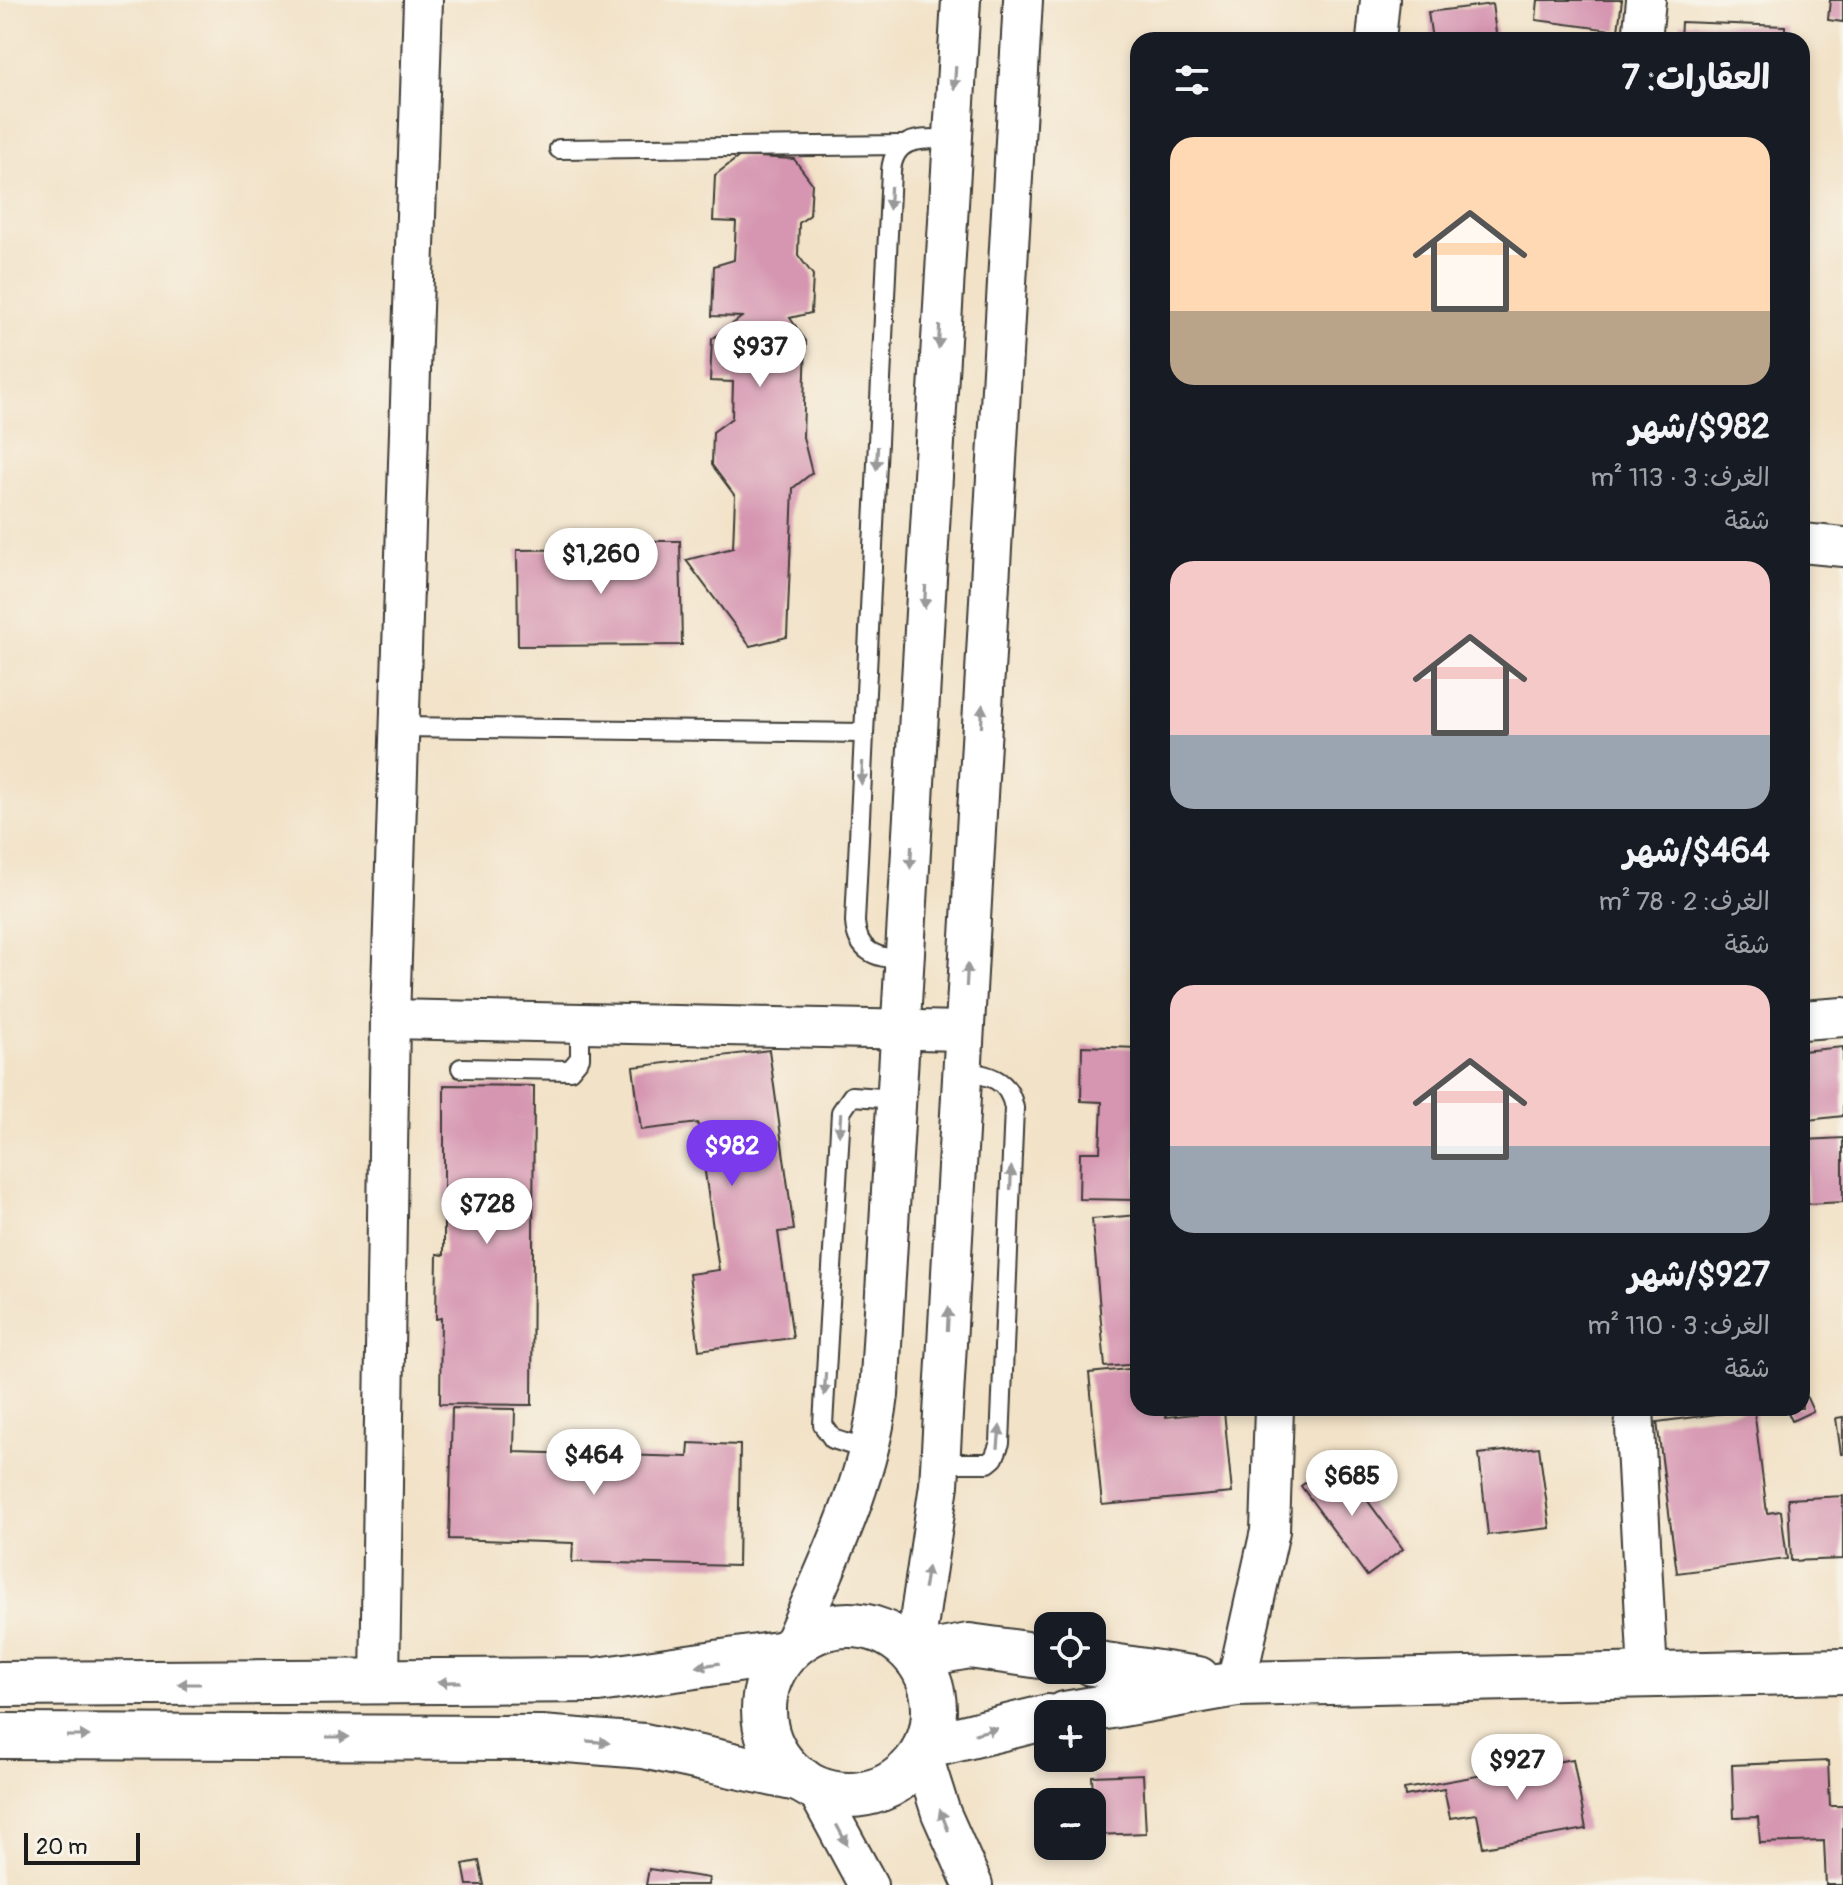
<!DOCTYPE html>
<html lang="ar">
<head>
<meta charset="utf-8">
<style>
  body { margin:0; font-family:Pangolin,"Playpen Sans Arabic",sans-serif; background:#242831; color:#f1f3f6; direction:rtl; height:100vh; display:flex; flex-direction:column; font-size:30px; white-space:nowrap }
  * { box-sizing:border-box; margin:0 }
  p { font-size:26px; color:#9ea1a6 }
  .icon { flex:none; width:44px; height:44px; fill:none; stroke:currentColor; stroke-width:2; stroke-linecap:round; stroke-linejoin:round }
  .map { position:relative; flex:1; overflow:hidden; direction:ltr }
  .drawer { position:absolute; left:1130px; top:32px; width:680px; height:1384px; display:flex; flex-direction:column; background:#171b24; border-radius:24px; box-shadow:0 4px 12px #0003; direction:rtl }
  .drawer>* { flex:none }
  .controls { position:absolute; left:1034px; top:1612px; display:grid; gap:16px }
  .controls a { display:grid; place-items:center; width:72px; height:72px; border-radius:16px; background:#171b24; box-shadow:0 4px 12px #0003; font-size:40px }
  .scale { position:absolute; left:24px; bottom:20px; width:116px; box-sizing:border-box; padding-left:8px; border:4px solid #1c1c1c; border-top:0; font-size:22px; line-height:28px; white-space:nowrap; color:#1c1c1c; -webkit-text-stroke:6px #f7f3e8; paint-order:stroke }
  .price { position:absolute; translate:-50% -68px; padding:0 18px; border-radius:28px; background:#fff; color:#222; font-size:26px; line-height:52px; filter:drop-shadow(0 2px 4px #0008) }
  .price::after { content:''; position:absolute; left:50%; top:48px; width:24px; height:18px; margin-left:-12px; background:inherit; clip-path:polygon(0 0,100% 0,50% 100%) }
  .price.active { background:#7c3aed; color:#fff }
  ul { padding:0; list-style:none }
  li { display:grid; align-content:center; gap:16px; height:424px; padding:0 40px }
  li span { display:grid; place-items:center; height:248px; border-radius:24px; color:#555 }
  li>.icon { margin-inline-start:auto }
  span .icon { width:144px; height:144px; fill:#fffc; stroke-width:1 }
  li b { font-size:34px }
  h2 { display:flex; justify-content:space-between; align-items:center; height:96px; padding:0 40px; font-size:34px }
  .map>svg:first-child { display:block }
  .building { fill:#d696b1 }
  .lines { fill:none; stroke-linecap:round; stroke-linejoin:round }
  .service-casing { stroke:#3c3a36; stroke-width:22 }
  .minor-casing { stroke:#3c3a36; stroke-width:42 }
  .secondary-casing { stroke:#3c3a36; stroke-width:48 }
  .service { stroke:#fff; stroke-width:18 }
  .minor { stroke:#fff; stroke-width:38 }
  .secondary { stroke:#fff; stroke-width:44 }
  .oneway { fill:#999 }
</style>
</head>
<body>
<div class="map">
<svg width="1843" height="1885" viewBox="0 0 1843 1885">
  <rect width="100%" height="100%" fill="#f7f3e8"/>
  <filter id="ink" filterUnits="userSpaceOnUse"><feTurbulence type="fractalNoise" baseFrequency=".0125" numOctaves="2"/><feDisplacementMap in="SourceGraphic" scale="16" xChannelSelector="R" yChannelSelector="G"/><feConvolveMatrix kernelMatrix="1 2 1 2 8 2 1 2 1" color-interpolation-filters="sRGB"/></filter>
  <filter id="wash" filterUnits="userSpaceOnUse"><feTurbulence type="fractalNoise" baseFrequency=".006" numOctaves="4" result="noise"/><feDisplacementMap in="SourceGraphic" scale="32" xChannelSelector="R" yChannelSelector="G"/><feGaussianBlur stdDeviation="1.8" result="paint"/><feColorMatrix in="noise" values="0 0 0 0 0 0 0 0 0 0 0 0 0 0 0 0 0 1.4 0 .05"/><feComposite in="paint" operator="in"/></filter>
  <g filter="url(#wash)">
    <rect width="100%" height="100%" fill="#f2e2c7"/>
    <g id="blocks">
      <!-- building -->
      <g class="building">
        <polygon points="1538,0 1622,0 1618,31 1536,20"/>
        <polygon points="1830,0 1843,0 1843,22 1828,20"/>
        <polygon points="1492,4 1497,40 1432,40 1428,12"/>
        <polygon points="1681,22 1785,26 1785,40 1680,40"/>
        <polygon points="740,156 794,159 812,183 810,215 799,223 798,255 813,275 811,313 790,318 806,341 803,437 812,473 793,488 787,637 750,646 686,560 733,548 735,496 712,465 713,432 732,418 733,382 710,381 712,339 742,317 712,316 714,266 734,260 736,222 713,221 715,175"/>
        <polygon points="628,541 680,541 682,645 518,646 517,550 627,549"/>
        <polygon points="1082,1046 1138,1048 1136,1200 1079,1199 1080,1152 1100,1152 1102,1102 1081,1101"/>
        <polygon points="1843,1047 1843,1116 1808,1120 1802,1051"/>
        <polygon points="769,1050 794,1230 778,1232 793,1338 699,1350 689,1274 719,1270 698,1123 641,1130 633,1067"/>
        <polygon points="444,1085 534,1086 532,1405 440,1404 441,1318 436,1319 437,1254 444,1255"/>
        <polygon points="1843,1138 1843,1202 1808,1204 1805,1140"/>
        <polygon points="1138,1215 1138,1364 1105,1367 1092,1219"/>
        <polygon points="1138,1368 1138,1408 1165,1408 1166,1417 1224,1411 1232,1493 1102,1505 1089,1373"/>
        <polygon points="1802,1387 1813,1411 1792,1421 1786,1408 1802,1408"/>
        <polygon points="452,1408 515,1409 514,1452 688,1457 689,1443 740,1445 738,1566 572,1562 573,1543 449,1539"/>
        <polygon points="1754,1409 1767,1513 1781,1511 1787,1559 1677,1573 1657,1422"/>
        <polygon points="1843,1417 1843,1454 1841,1454 1836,1418"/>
        <polygon points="1539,1447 1550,1528 1488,1535 1479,1454"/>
        <polygon points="1337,1459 1403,1549 1367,1576 1301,1486"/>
        <polygon points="1843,1496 1843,1559 1791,1561 1788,1499"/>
        <polygon points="1573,1759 1586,1829 1483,1847 1477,1814 1450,1818 1444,1789 1405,1796 1404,1789"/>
        <polygon points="1828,1761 1830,1806 1843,1806 1843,1885 1826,1885 1824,1841 1760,1843 1758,1817 1734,1818 1732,1765"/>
        <polygon points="1143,1774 1146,1833 1095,1835 1092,1776"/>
        <polygon points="479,1861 484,1885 467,1885 463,1864"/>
        <polygon points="649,1869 709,1878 708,1885 646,1885"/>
      </g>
    </g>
  </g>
  <g filter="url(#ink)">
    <use href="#blocks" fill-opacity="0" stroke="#3c3a36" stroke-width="2"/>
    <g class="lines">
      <!-- service casing -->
      <g class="service-casing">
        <g id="service">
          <polyline points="559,149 902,145"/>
          <polyline points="399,727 864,733"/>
          <path d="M905,959c-27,0 -48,-6 -50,-37l36,-751c3,-35 31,-32 59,-32"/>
          <polyline points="461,1068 570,1070 580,1058 580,1023"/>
          <polyline points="870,1451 833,1439 823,1425 841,1112 852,1096 897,1099"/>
          <path d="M940,1463h48l6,-5 6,-15 14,-335c-5,-30 -26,-33 -52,-37"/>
        </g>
      </g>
      <!-- minor casing -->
      <g class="minor-casing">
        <g id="minor">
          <polyline points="1376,40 1380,0"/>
          <polyline points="1642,40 1646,0"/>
          <polyline points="1802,543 1843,547"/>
          <polyline points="390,1019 964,1031"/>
          <polyline points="1802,1020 1843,1017"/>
          <polyline points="1634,1408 1648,1675"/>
          <path d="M792,1646c35,-82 76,-161 87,-251l82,-1395"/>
          <polyline points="914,1655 939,1485 1023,0"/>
          <polyline points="380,1683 390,1019 423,0"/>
          <polyline points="1236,1684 1270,1531 1274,1408"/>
          <polyline points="922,1753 941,1813 973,1885"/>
          <polyline points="815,1787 868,1885"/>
        </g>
      </g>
      <!-- secondary casing -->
      <g class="secondary-casing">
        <g id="secondary">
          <circle cx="849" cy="1710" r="85"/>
          <polyline points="915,1656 969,1646 1048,1657"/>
          <polyline points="1092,1663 1198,1679"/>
          <polyline points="0,1684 598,1680 785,1653"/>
          <polyline points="1065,1714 1236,1684 1843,1671"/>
          <polyline points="0,1736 541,1738 644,1746 802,1780"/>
          <polyline points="925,1747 1048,1717"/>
        </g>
      </g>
      <!-- service -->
      <use href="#service" class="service"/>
      <!-- minor -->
      <use href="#minor" class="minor"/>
      <!-- secondary -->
      <use href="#secondary" class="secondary"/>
    </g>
    <!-- one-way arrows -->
    <defs><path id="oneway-solid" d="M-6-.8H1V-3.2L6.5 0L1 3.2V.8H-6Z" transform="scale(2)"/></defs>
    <g class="oneway">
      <use href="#oneway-solid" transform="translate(955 78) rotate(94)"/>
      <use href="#oneway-solid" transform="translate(890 198) rotate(93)"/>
      <use href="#oneway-solid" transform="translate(939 337) rotate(93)"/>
      <use href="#oneway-solid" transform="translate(877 458) rotate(93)"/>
      <use href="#oneway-solid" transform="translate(925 597) rotate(93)"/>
      <use href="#oneway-solid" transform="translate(982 716) rotate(-87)"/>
      <use href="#oneway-solid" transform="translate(862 773) rotate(93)"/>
      <use href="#oneway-solid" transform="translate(911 857) rotate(93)"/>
      <use href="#oneway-solid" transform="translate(967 975) rotate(-87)"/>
      <use href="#oneway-solid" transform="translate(840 1124) rotate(94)"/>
      <use href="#oneway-solid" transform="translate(1011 1178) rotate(-88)"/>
      <use href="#oneway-solid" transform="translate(948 1319) rotate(-87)"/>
      <use href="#oneway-solid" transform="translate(825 1384) rotate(93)"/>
      <use href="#oneway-solid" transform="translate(999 1437) rotate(-85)"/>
      <use href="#oneway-solid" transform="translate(926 1578) rotate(-81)"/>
      <use href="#oneway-solid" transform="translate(708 1665) rotate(171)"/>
      <use href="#oneway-solid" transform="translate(449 1682) rotate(179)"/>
      <use href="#oneway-solid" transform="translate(189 1684) rotate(180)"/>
      <use href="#oneway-solid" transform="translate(986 1731) rotate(-15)"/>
      <use href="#oneway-solid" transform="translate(78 1736)"/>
      <use href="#oneway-solid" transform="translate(338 1737)"/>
      <use href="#oneway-solid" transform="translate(598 1742) rotate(5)"/>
      <use href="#oneway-solid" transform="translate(944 1820) rotate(-112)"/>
      <use href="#oneway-solid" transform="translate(842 1835) rotate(62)"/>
    </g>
  </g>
</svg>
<div class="controls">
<a><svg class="icon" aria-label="locate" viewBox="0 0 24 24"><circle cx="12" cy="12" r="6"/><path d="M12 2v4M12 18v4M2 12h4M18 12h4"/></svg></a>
<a>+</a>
<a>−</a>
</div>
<div class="scale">20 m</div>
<b class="price" style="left:760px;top:389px">$937</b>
<b class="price" style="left:601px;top:596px">$1,260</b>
<b class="price active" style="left:732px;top:1188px">$982</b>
<b class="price" style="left:487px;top:1246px">$728</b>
<b class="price" style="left:594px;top:1497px">$464</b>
<b class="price" style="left:1352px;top:1518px">$685</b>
<b class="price" style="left:1517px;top:1802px">$927</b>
<section class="drawer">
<h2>العقارات: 7<svg class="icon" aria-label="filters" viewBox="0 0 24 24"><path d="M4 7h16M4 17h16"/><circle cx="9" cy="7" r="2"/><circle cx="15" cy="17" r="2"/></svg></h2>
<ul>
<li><span style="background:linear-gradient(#ffd9b3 70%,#b9a48a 0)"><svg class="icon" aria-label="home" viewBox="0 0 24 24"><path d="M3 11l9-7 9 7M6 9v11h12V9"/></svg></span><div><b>$982/شهر</b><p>الغرف: 3 · 113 m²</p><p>شقة</p></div></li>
<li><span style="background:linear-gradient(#f6c9c9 70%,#9aa5b1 0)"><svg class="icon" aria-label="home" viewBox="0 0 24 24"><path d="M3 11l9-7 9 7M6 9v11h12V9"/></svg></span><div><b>$464/شهر</b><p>الغرف: 2 · 78 m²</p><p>شقة</p></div></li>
<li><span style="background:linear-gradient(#f6c9c9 65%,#9aa5b1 0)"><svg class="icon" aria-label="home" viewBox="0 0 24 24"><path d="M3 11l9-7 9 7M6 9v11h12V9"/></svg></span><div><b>$927/شهر</b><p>الغرف: 3 · 110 m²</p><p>شقة</p></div></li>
</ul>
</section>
</div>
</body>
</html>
